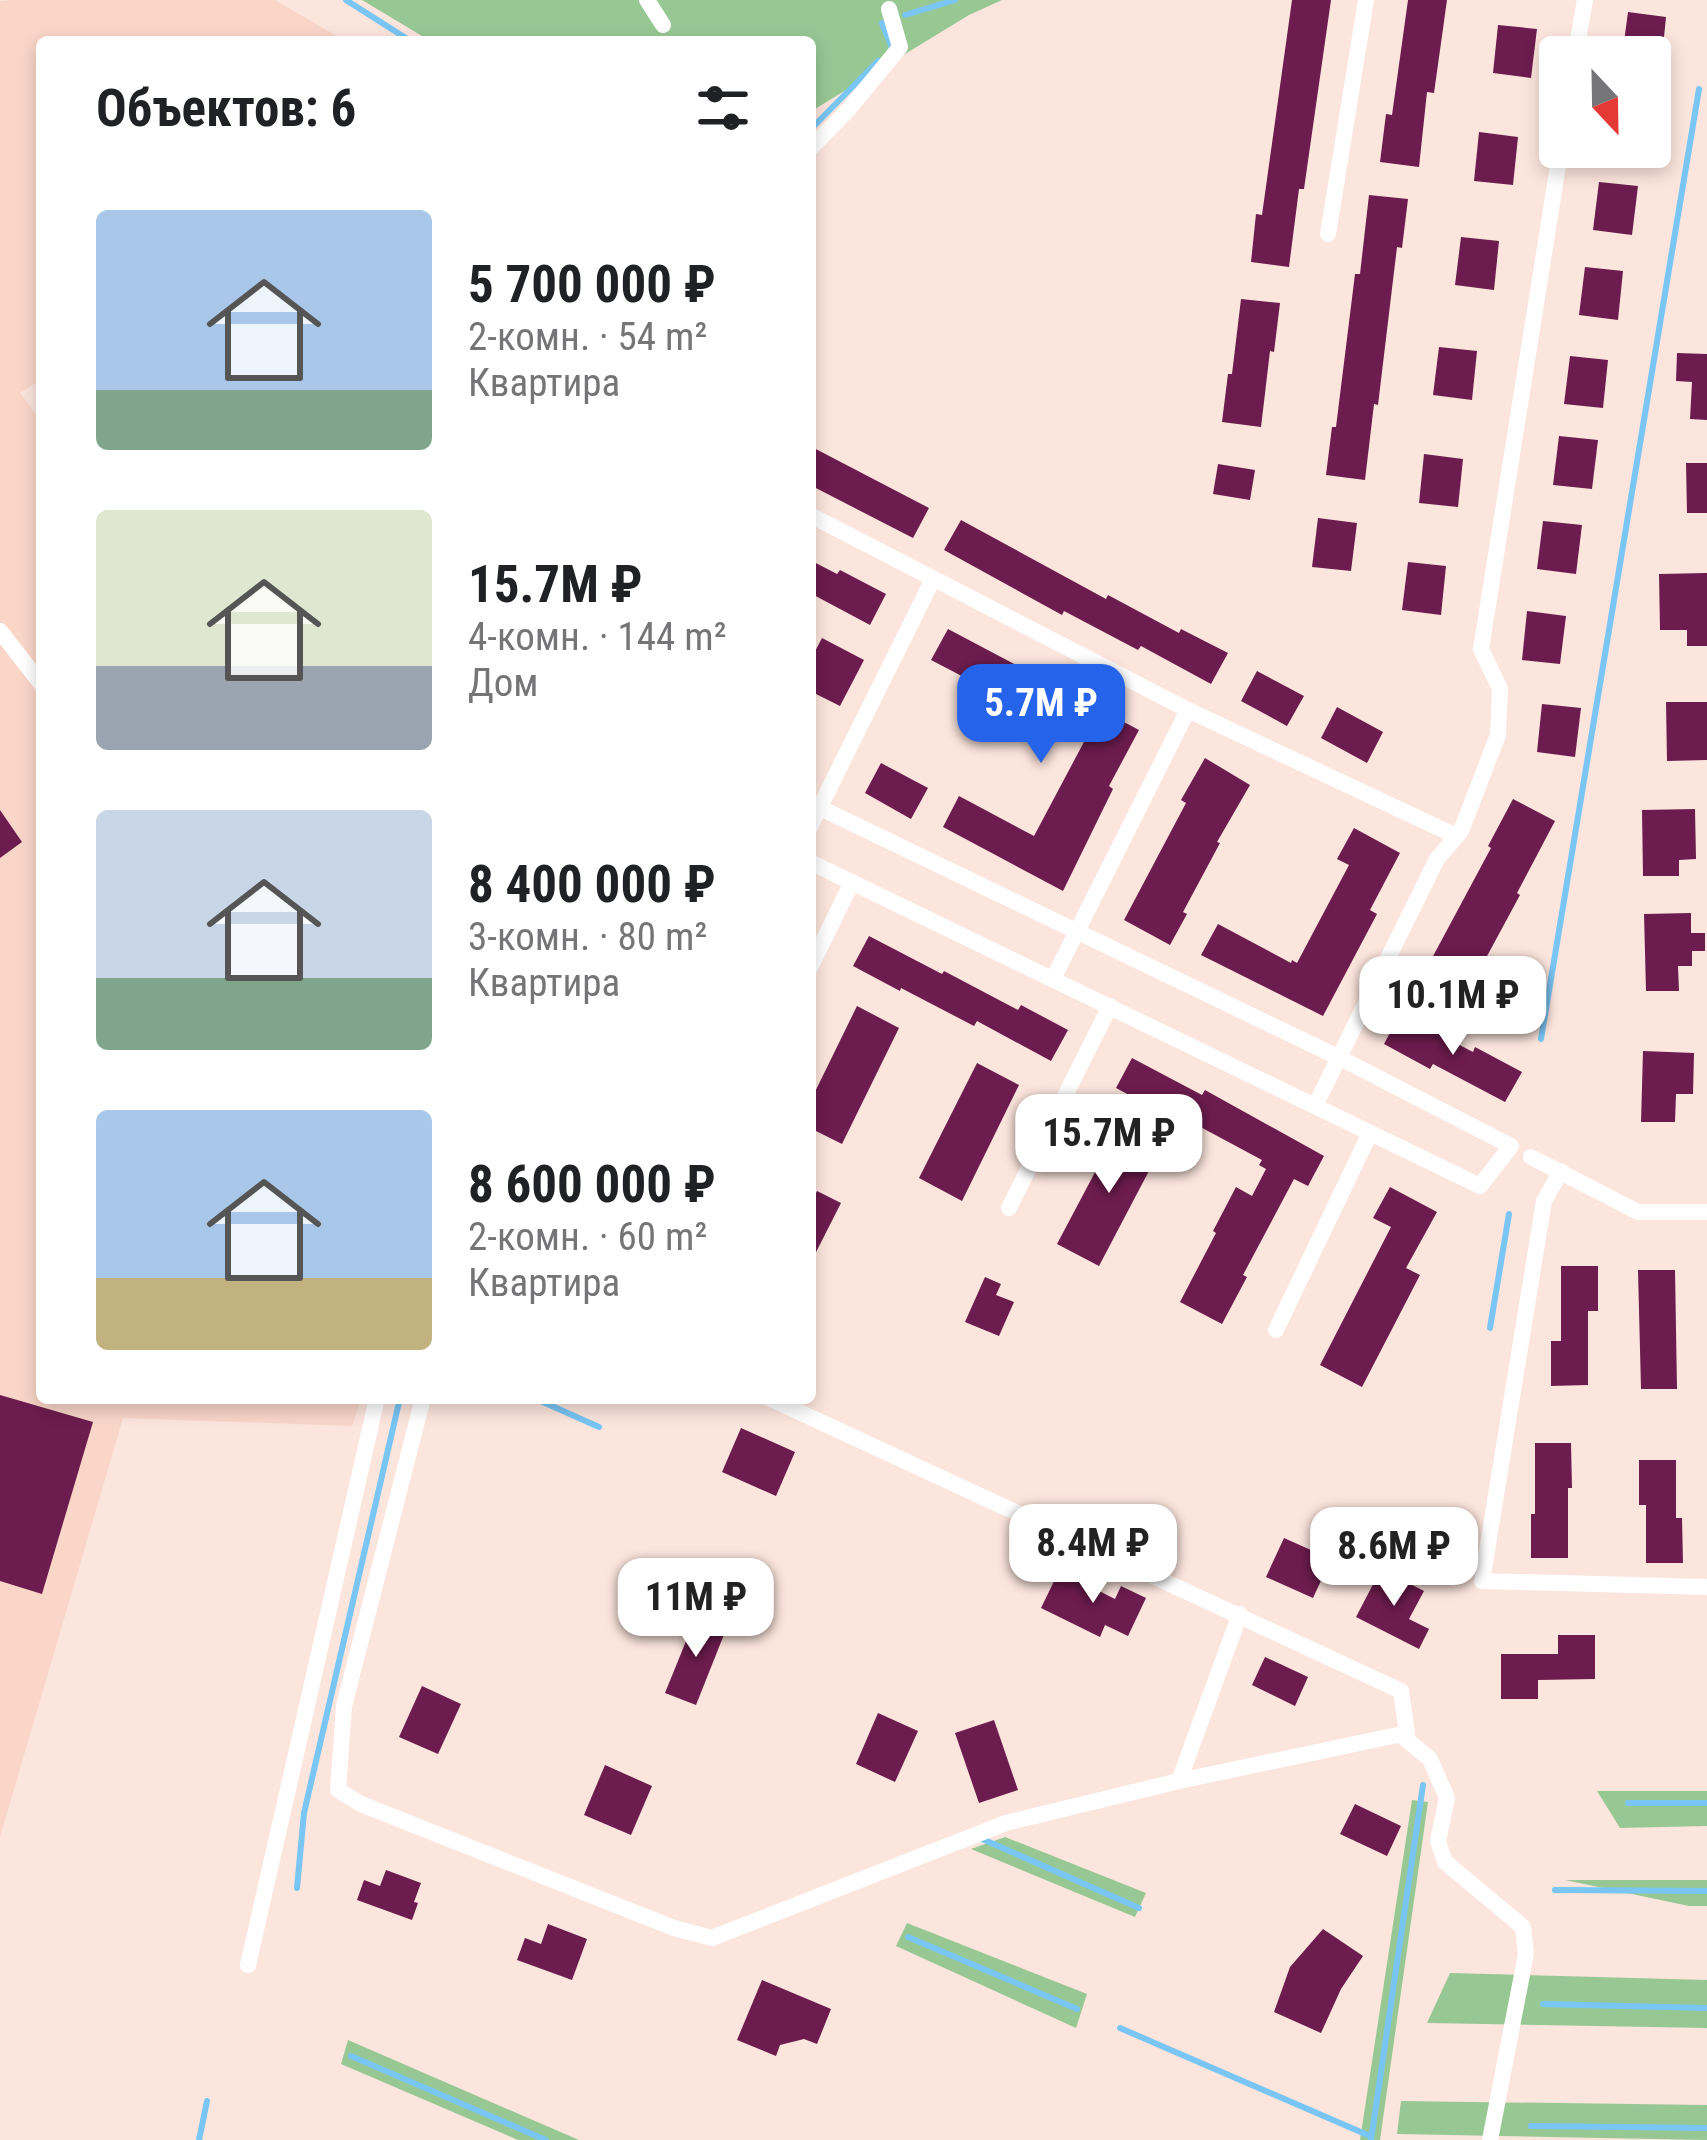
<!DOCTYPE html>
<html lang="ru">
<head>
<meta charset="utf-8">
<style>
  body { margin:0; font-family:"Roboto Condensed",sans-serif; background:#f2f2f2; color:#202124; height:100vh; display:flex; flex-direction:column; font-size:45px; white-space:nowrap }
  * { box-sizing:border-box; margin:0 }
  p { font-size:39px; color:#757577 }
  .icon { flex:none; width:66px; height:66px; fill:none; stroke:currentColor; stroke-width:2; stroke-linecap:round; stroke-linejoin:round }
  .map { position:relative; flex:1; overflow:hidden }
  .panel { position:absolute; left:36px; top:36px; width:780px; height:1368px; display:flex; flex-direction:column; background:#fff; border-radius:12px; box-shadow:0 6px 18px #0003 }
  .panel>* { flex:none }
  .needle { width:78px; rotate:158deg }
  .buttons { position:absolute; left:1539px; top:36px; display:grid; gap:24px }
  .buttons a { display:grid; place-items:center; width:132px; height:132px; border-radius:12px; background:#fff; box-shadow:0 6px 18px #0003; font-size:60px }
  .price { position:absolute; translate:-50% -102px; padding:0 27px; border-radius:24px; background:#fff; color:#222; font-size:39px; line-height:78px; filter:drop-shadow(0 3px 6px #0008) }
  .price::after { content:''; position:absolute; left:50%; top:72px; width:36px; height:27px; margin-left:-18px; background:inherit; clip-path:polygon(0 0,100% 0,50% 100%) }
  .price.selected { background:#2563eb; color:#fff }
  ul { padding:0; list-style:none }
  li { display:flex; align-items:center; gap:36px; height:300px; padding:0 60px }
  li span { display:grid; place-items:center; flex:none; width:336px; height:240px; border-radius:12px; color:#555 }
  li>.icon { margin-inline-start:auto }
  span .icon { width:144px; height:144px; fill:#fffc; stroke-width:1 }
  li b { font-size:51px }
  h2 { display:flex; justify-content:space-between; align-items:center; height:144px; padding:0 60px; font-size:51px }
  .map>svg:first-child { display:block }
  .built { fill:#fad6c9 }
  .green { fill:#97c894 }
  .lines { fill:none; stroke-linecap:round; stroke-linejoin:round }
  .stream { stroke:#79c5f4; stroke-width:6 }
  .building { fill:#6d1c4f }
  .minor { stroke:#fff; stroke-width:16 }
</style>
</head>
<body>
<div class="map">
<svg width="1707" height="2140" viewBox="0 0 1707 2140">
  <rect width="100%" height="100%" fill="#fce5dd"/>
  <!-- built -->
  <polygon class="built" points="13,0 275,0 347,42 42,42 42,379 20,393 42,422 42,1398 361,1398 352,1426 123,1418 0,1837 0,1"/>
  <!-- green -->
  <g class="green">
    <polygon points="362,0 1002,0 969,15 810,112 810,42 432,42"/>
    <polygon points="1597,1791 1707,1791 1707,1826 1620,1828"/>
    <polygon points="1412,1800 1428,1802 1380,2140 1360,2140"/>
    <polygon points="1005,1837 1146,1893 1135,1917 971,1849"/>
    <polygon points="1565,1880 1707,1880 1707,1906 1689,1906"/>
    <polygon points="907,1923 1087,1994 1076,2028 896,1946"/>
    <polygon points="1450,1973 1707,1980 1707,2028 1427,2023"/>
    <polygon points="348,2040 579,2140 518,2140 341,2064"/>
    <polygon points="1401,2101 1707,2105 1707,2140 1397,2134"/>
  </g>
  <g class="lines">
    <!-- stream -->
    <g class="stream">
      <polyline points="346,0 412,42"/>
      <polyline points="905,15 955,0"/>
      <polyline points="882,23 892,48"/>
      <polyline points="810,130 878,61"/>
      <polyline points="1541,1039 1699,89"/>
      <polyline points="1490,1328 1509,1214"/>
      <polyline points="534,1398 599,1427"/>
      <polyline points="1628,1803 1707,1803"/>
      <polyline points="980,1838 1139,1908"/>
      <polyline points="297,1888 304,1813 400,1398"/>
      <polyline points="1555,1890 1707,1891"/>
      <polyline points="908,1937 1077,2009"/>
      <polyline points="1543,2004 1707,2008"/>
      <polyline points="1120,2028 1370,2136"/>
      <polyline points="351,2056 546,2140"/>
      <polyline points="1531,2126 1707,2128"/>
      <polyline points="199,2140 207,2101"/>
      <polyline points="1371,2140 1423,1785"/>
    </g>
  </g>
  <!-- building -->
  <g class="building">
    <polygon points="1292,0 1331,0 1304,189 1299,189 1289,267 1251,262 1256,214 1262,215"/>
    <polygon points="1408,0 1447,0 1434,93 1427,92 1419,167 1380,162 1386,114 1392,115"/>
    <polygon points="1628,12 1666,17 1662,57 1622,57"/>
    <polygon points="1498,25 1537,29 1531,78 1493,73"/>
    <polygon points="1479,132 1518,137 1513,185 1474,181"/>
    <polygon points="1599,182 1638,186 1632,235 1593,230"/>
    <polygon points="1369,195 1408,199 1402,248 1397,247 1378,405 1374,404 1365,480 1326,475 1332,427 1336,427 1355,274 1360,274"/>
    <polygon points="1461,237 1499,241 1494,290 1455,285"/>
    <polygon points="1585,267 1623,271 1618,320 1579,315"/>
    <polygon points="1241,299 1280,303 1274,352 1270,351 1261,427 1222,422 1228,374 1232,374"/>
    <polygon points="1439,347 1477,351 1472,400 1433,395"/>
    <polygon points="1677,353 1707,354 1707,420 1690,419 1692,382 1676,381"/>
    <polygon points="1570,356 1608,360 1603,408 1564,404"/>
    <polygon points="1559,436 1598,440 1592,489 1553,485"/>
    <polygon points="810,446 929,508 913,538 810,485"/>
    <polygon points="1424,454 1463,459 1458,507 1419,503"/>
    <polygon points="1686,463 1707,463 1707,513 1687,513"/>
    <polygon points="1218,464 1255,470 1250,500 1213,494"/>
    <polygon points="1318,518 1357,523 1351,571 1312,567"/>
    <polygon points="961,520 1106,599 1108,595 1179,633 1181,629 1228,653 1211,684 1141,646 1138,650 1064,611 1062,615 944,550"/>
    <polygon points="1543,521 1582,525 1576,574 1537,569"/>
    <polygon points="810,560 837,574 840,570 886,594 870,625 810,593"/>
    <polygon points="1408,562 1446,566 1441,615 1402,610"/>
    <polygon points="1707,573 1707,646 1687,646 1687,630 1660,630 1659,574"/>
    <polygon points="1527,611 1566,616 1560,664 1522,660"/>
    <polygon points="948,629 1139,730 1109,786 1113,789 1063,891 943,827 959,796 1034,836 1085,740 931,660"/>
    <polygon points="822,638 864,660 840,706 810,691 810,661"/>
    <polygon points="1257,671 1304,696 1287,726 1241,701"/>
    <polygon points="1666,702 1707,702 1707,760 1667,761"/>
    <polygon points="1542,704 1581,708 1575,757 1537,752"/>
    <polygon points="1337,707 1383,732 1367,763 1321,738"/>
    <polygon points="1205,758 1250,785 1217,842 1220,843 1183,912 1187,914 1170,945 1124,920 1186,803 1181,800"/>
    <polygon points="881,763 928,788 911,819 865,793"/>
    <polygon points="1513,799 1555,821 1517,893 1520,895 1459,1008 1417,986 1491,848 1488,846"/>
    <polygon points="1695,809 1696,859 1679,860 1679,876 1643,876 1642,810"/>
    <polygon points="0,810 22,842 0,858"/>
    <polygon points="1354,828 1400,853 1370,910 1377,914 1323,1016 1201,955 1218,924 1291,963 1292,960 1297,963 1349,865 1337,859"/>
    <polygon points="1691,913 1691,933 1705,933 1705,951 1692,951 1692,966 1678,966 1679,991 1646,991 1644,914"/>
    <polygon points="869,936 942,974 944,971 1018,1010 1021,1005 1068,1030 1051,1061 977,1021 974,1026 901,988 900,991 853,966"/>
    <polygon points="857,1006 899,1028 842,1144 810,1128 810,1102"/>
    <polygon points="1400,1014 1473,1052 1475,1047 1522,1072 1505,1102 1433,1064 1430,1069 1384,1044"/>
    <polygon points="1643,1051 1694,1053 1693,1094 1676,1094 1675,1122 1641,1122"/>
    <polygon points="1132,1058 1202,1095 1205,1090 1324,1156 1308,1186 1294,1179 1243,1275 1247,1277 1222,1324 1180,1302 1216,1233 1213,1231 1236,1187 1252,1196 1266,1169 1259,1165 1262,1160 1165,1108 1163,1113 1116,1088"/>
    <polygon points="977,1063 1019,1085 962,1201 919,1178"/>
    <polygon points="1119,1127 1161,1148 1099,1266 1057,1244"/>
    <polygon points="1390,1187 1437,1212 1406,1268 1420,1275 1362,1387 1320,1365 1391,1227 1373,1218"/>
    <polygon points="817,1191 841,1203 810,1264 810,1204"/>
    <polygon points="1561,1266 1598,1266 1598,1311 1588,1311 1588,1385 1551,1386 1551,1341 1561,1341"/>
    <polygon points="1638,1270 1675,1270 1677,1389 1641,1389"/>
    <polygon points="985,1277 1001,1284 996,1295 1014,1302 999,1336 965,1322"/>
    <polygon points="0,1395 93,1422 42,1594 0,1581"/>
    <polygon points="741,1428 795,1452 776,1496 722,1472"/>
    <polygon points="1535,1443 1571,1443 1572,1488 1568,1488 1568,1558 1531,1558 1531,1514 1535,1514"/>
    <polygon points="1639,1460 1676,1460 1676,1518 1682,1518 1683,1563 1646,1563 1646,1505 1639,1505"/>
    <polygon points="1284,1538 1331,1559 1313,1598 1266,1577"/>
    <polygon points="1381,1569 1424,1591 1409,1619 1429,1629 1419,1649 1356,1617"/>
    <polygon points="1059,1571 1115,1599 1121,1586 1146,1598 1128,1636 1105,1625 1100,1637 1041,1608"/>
    <polygon points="697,1614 727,1627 696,1705 665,1693"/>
    <polygon points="1558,1635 1595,1635 1595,1679 1538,1680 1538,1699 1501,1699 1501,1654 1558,1654"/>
    <polygon points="1265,1657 1308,1677 1295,1706 1252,1685"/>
    <polygon points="422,1686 461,1704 438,1754 399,1737"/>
    <polygon points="878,1713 918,1731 895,1782 856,1764"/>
    <polygon points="994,1720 1018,1790 979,1803 955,1733"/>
    <polygon points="605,1765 652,1786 631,1835 584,1815"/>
    <polygon points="1355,1804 1401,1826 1387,1856 1340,1834"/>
    <polygon points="386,1870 421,1883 414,1902 418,1903 412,1920 357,1900 364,1880 380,1886"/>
    <polygon points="548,1924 587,1939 572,1980 517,1960 525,1938 541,1944"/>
    <polygon points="1323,1929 1363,1956 1341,1989 1321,2033 1274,2012 1290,1967"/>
    <polygon points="762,1980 831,2009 817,2044 804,2039 780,2045 776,2056 737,2040"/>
  </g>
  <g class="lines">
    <!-- minor -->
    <g class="minor">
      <polyline points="647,0 663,25"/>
      <polyline points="1575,57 1585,0"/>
      <polyline points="810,149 848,110 900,47 889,9"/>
      <polyline points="1328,234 1366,0"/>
      <polyline points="810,515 1188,710 1456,836"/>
      <polyline points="0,631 42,685"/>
      <polyline points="810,803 1340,1058 1511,1146 1480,1186 810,862"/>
      <polyline points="810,827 933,579"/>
      <polyline points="810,968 852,882"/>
      <polyline points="1053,979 1188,710"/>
      <polyline points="1315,1106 1437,859 1461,831 1498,735 1500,689 1481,649 1561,147"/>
      <polyline points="1531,1157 1638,1212 1707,1212"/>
      <polyline points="1561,1171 1544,1201 1482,1581 1707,1587"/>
      <polyline points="1009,1208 1110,1006"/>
      <polyline points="1276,1330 1370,1133"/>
      <polyline points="423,1398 344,1706 338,1790 361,1804 674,1928 712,1938 1006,1823 1179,1781 1240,1614"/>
      <polyline points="769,1398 1401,1691 1407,1733 1179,1781"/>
      <polyline points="1401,1735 1430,1759 1447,1798 1438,1841 1445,1862 1523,1927 1526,1954 1490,2140"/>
      <polyline points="248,1965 377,1398"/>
    </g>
  </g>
</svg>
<div class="buttons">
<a><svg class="needle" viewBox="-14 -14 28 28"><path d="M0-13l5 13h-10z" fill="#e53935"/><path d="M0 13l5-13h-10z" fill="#757577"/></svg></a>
</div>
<b class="price selected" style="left:1041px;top:766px">5.7M ₽</b>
<b class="price" style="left:1453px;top:1058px">10.1M ₽</b>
<b class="price" style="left:1109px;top:1196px">15.7M ₽</b>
<b class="price" style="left:1093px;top:1606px">8.4M ₽</b>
<b class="price" style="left:1394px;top:1609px">8.6M ₽</b>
<b class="price" style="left:696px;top:1660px">11M ₽</b>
<section class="panel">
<h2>Объектов: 6<svg class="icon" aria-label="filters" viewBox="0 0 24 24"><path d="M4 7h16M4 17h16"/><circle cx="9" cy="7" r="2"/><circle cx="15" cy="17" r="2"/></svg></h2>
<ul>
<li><span style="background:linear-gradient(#a9c7e8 75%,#7fa58c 0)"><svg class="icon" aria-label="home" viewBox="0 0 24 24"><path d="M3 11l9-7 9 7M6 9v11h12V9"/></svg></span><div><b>5 700 000 ₽</b><p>2-комн. · 54 m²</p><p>Квартира</p></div></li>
<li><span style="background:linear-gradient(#dfe7d0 65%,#9aa5b1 0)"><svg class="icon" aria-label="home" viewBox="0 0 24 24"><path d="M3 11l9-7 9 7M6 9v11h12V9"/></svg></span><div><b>15.7M ₽</b><p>4-комн. · 144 m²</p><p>Дом</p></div></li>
<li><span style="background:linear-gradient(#c9d6e8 70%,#7fa58c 0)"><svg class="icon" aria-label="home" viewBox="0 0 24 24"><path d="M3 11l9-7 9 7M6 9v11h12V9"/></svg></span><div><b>8 400 000 ₽</b><p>3-комн. · 80 m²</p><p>Квартира</p></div></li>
<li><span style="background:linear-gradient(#a9c7e8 70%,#c2b280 0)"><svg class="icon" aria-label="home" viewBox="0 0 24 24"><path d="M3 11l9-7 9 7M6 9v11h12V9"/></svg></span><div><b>8 600 000 ₽</b><p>2-комн. · 60 m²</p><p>Квартира</p></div></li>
</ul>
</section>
</div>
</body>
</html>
